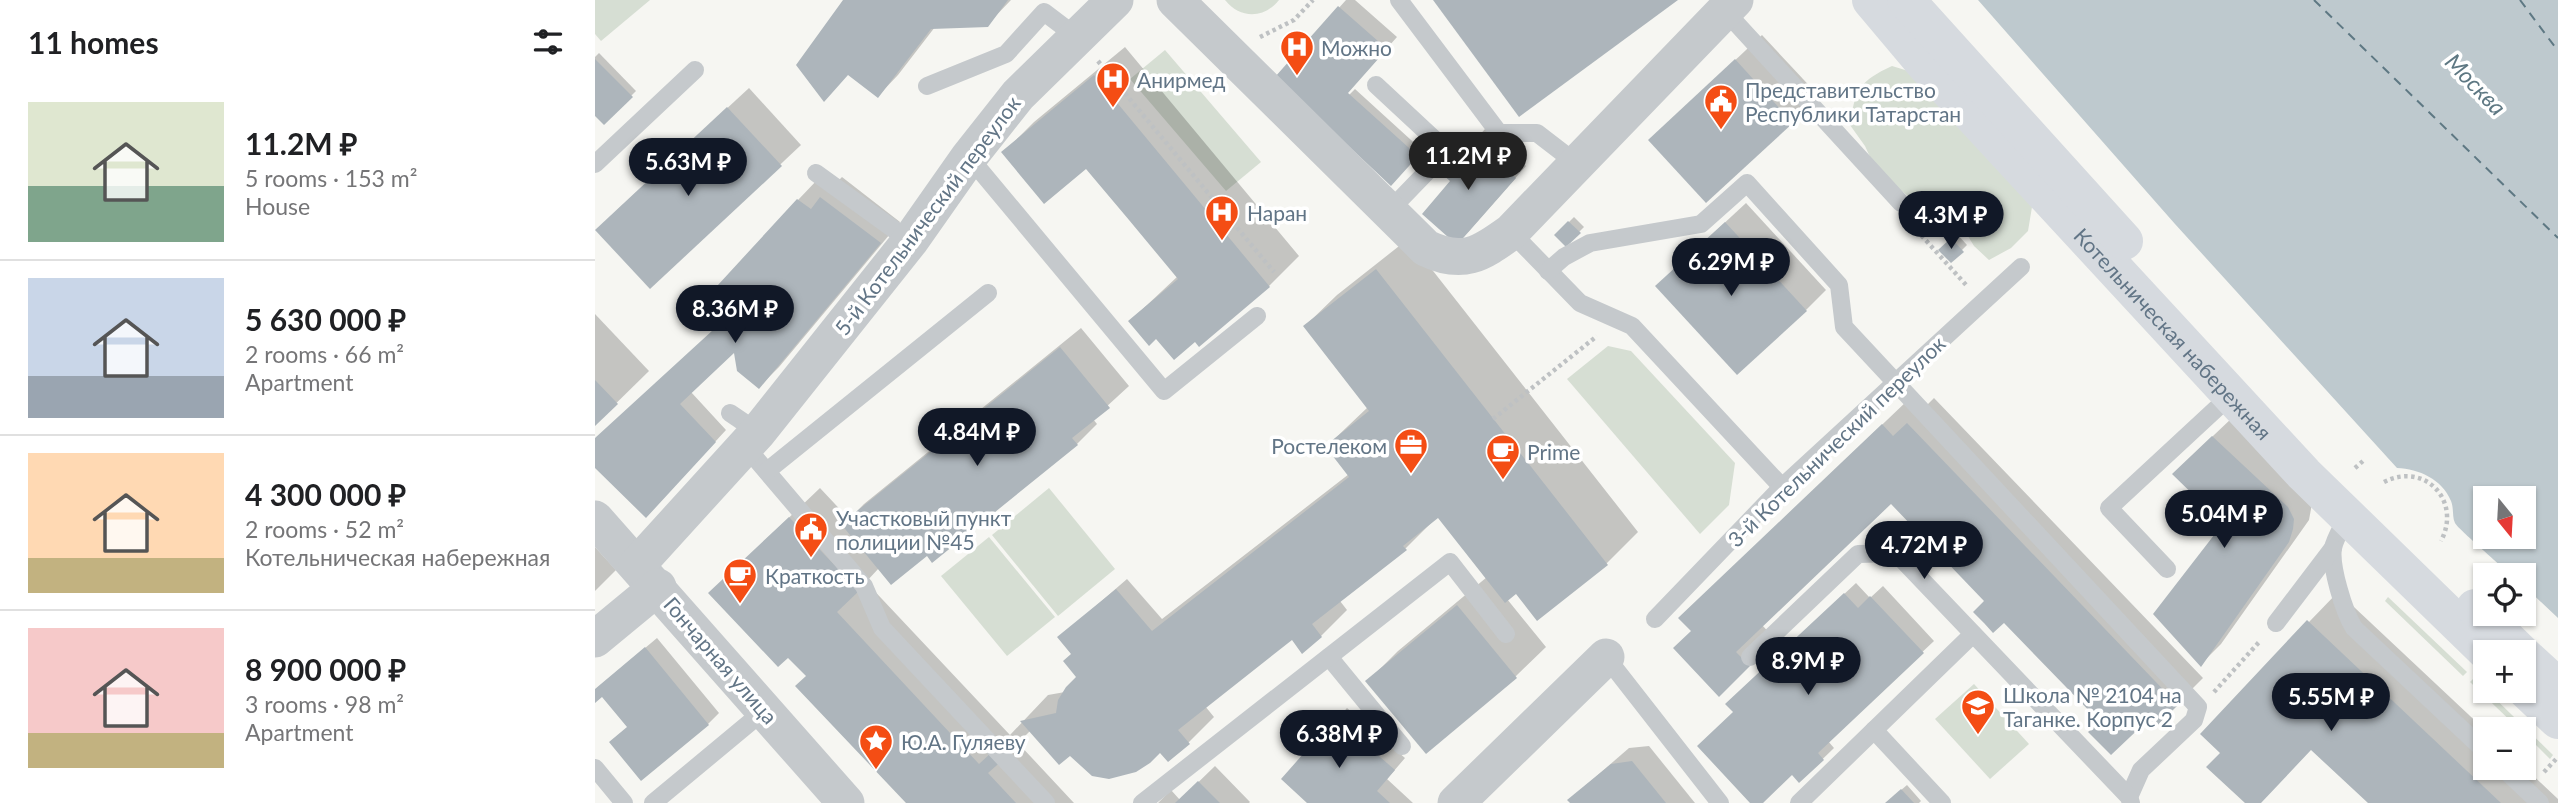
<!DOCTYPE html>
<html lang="en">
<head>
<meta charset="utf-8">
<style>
  body { margin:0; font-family:Lato,sans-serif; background:#f6f6f6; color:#202124; height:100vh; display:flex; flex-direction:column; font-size:26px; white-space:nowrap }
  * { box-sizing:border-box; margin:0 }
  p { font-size:23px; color:#757577 }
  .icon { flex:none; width:38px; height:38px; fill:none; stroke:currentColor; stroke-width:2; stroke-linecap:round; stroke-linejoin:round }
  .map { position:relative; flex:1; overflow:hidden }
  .sheet { display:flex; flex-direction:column; background:#fff; width:595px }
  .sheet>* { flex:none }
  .needle { width:46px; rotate:162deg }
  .buttons { position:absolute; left:1878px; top:486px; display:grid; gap:14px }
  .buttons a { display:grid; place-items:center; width:63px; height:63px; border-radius:0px; background:#fff; box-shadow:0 2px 5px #0004; font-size:35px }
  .price { position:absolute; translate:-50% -60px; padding:0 16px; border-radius:24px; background:#111827; color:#fff; font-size:23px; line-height:46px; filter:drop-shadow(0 2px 4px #0008) }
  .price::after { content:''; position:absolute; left:50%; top:42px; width:21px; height:16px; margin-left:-10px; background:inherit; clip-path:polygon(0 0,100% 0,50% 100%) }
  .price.current { background:#222; color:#fff }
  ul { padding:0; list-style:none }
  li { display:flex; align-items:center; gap:21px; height:175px; padding:0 28px }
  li+li { border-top:2px solid #e0e0e0 }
  li span { display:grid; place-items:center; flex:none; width:196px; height:140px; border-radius:0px; color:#555 }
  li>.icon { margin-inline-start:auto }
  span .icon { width:84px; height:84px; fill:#fffc; stroke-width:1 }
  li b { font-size:30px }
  h2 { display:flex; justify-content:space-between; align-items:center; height:84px; padding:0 28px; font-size:30px }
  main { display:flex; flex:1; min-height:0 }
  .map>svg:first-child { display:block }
  .green { fill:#d6ded3 }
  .water { fill:#bec9ce; fill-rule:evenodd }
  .shadow { fill:#0003 }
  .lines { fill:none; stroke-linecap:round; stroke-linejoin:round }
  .ferry { stroke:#5e7883; stroke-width:2; stroke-dasharray:9 7; stroke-linecap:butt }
  .building { fill:#adb5bb }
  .path { stroke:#bec1c3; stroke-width:4.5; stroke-dasharray:3.5 3.5; stroke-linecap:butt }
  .service { stroke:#c5c9cc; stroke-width:18 }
  .minor { stroke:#c5c9cc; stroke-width:37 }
  .primary { stroke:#d6dadf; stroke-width:38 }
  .labels { text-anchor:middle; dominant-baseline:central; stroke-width:7; stroke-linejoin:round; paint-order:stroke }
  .poi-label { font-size:21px; fill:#627586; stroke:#fff; text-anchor:start }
  .street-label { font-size:21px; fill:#627586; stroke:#fff }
  .water-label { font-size:23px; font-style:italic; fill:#5e7883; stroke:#fff }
</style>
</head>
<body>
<main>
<section class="sheet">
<h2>11 homes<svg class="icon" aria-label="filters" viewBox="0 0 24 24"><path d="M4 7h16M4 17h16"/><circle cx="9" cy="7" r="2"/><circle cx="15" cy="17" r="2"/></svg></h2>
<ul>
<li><span style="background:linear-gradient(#dfe7d0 60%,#7fa58c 0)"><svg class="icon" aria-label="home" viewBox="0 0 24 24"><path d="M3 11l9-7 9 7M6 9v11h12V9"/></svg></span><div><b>11.2M ₽</b><p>5 rooms · 153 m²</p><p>House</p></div></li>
<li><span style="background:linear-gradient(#c9d6e8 70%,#9aa5b1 0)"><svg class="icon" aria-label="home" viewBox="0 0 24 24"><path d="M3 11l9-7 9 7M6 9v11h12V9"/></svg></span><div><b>5 630 000 ₽</b><p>2 rooms · 66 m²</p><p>Apartment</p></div></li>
<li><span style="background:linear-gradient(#ffd9b3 75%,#c2b280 0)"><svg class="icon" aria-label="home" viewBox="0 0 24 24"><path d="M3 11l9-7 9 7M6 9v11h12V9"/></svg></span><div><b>4 300 000 ₽</b><p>2 rooms · 52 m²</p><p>Котельническая набережная</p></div></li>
<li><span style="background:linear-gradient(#f6c9c9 75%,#c2b280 0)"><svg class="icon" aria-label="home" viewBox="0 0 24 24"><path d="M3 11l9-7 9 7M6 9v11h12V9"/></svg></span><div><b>8 900 000 ₽</b><p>3 rooms · 98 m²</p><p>Apartment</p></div></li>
</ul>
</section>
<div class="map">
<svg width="1963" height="803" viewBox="0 0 1963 803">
  <rect width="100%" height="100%" fill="#f6f6f2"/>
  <!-- green -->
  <g class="green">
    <polygon points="0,0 55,0 6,41 0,34"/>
    <path d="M630,0h54c-15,19 -39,19 -54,0z"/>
    <polygon points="570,50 666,162 631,191 535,79"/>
    <path d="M1297,66l23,7 117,134 -4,24 -17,17 -22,12 -15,-14 -14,-23 -46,-22 -38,-31 -11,-24 -15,-21c5,-36 10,-44 42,-59z"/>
    <polygon points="1013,346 1036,351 1140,463 1134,505 1105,534 972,379"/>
    <polygon points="454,488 520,569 463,616 397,535"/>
    <polygon points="394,537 460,617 412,656 346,576"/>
    <polygon points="1793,597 1872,672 1868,676 1790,601"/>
    <polygon points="1879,678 1958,755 1955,759 1929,733 1928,730 1925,730 1875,682"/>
    <polygon points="1379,684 1434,744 1395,779 1340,719"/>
  </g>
  <!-- water -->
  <path class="water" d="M1383,0h580v618l-34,-32 -1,-10h-11c-8,-8 -55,-48 -57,-53 -3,-6 -1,-15 -4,-22 -9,-22 -32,-32 -54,-33l-222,-244zM1890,499h38v38h-38z"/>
  <!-- shadow -->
  <g class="shadow">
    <polygon points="250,0 416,0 392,25 340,27 303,75 283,96"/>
    <polygon points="751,0 760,0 802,37 751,94 753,96 760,89 827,150 796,183 682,77"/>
    <polygon points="1167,35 1223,95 1111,200 1055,140"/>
    <polygon points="530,47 704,256 674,286 601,340 561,337 535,321 583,276 491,166 409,152 439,122"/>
    <polygon points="4,53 41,91 9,123 0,114 0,57"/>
    <polygon points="154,88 206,145 55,287 22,210"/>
    <polygon points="890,129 931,166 873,232 858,181 849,174"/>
    <polygon points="247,177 305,222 184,367 164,387 141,350 96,392 131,430 62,505 0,466 0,440 120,330 203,200 223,179 236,188"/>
    <polygon points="1151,203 1231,290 1211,310 1083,266"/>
    <polygon points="979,217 989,227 971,245 961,235"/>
    <polygon points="1362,234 1372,245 1356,261 1346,250"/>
    <polygon points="813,239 1043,532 1011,564 921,591 912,599 951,647 921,676 831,751 773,681 803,651 892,577 844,515 810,549 745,601 752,610 726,636 707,651 697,638 610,706 619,717 593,743 565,751 475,754 436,730 423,743 479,803 313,803 213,676 193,655 115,593 225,488 254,519 269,504 486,328 534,386 498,419 502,424 482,444 332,554 284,568 271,582 415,735 453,695 470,692 483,677 478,653 465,637 532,579 567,619 754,474 732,446 773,407 710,326 742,295"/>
    <polygon points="0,314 54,371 0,424"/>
    <polygon points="1339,398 1608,678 1582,704 1553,718 1506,721 1296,501 1167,625 1180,639 1124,694 1098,631 1112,592 1314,399 1325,412"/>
    <polygon points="1638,417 1718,498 1714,520 1626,644 1606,664 1635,517 1599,454"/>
    <polygon points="0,547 21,570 0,591"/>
    <polygon points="1261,583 1275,598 1288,586 1339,641 1233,741 1239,748 1205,781 1198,773 1166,803 1157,803 1140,712 1143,693"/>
    <polygon points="1743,592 1890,730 1890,768 1928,768 1928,766 1963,799 1963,803 1776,803 1717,748 1664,803 1653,803 1627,752 1714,622"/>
    <polygon points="62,638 124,713 113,724 33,726 7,695 0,700 0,690"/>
    <polygon points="752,708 810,758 792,779 818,803 715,803 688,779"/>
    <polygon points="1054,746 1100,803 977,803 974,800 1034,748"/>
    <polygon points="620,766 655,802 654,803 563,803 576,790 585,800"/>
    <polygon points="1312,785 1326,801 1324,803 1291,803"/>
  </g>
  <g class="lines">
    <!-- ferry -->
    <g class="ferry">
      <polyline points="1719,0 1963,238"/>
      <polyline points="1925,0 1963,51"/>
    </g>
  </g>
  <!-- building -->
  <g class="building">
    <polygon points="248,0 413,0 393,27 336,29 283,98 253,75 229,102 201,65"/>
    <polygon points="838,0 1083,0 924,117"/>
    <polygon points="743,6 792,49 753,93 823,156 796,186 680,77"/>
    <polygon points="0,59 38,97 9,125 0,116"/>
    <polygon points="1140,59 1198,123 1111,203 1053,140"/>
    <polygon points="499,75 675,287 604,347 600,342 579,360 561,339 554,346 533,321 583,279 534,220 491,169 449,204 406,152"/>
    <polygon points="132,107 187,166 55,289 0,230"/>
    <polygon points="877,139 921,178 862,245 827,214 855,181 847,174"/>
    <polygon points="225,197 286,243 164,389 142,371 139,353 85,404 121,442 51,518 0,468 0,438 118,330 100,310 202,199 216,209"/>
    <polygon points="973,221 986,233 971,247 959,235"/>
    <polygon points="1130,222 1212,311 1142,375 1060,286"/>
    <polygon points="1356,238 1369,252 1356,263 1343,250"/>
    <polygon points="781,269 1013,565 942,621 921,594 910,603 843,518 808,546 812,550 717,624 727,637 707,654 697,640 583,730 595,744 573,762 565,753 555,763 541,772 514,779 497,776 475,756 464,765 425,721 461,713 463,700 471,687 481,677 468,661 476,654 462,637 521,589 557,631 754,477 730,446 774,411 708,326"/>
    <polygon points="465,347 515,408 477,438 483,445 337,563 332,556 296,585 246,524"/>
    <polygon points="0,380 23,404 0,426"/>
    <polygon points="1312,423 1583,705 1560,728 1553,720 1516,755 1493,732 1504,721 1409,623 1398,633 1389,623 1378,612 1389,601 1296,504 1141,652 1155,666 1124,697 1078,648 1096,631 1083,618 1287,424 1298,436"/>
    <polygon points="1617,436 1693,507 1699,519 1698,529 1694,542 1606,667 1558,614 1633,517 1624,505 1617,513 1577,474"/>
    <polygon points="194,517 264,591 242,612 384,764 409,741 418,751 393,773 421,803 311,803 200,686 211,676 193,658 183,667 113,593"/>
    <polygon points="1249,593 1263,608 1275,596 1329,653 1223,753 1229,760 1204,783 1197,775 1168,803 1155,803 1102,746 1138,712 1130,704"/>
    <polygon points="862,605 922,678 831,754 770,681"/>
    <polygon points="1712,620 1906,803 1773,803 1716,750 1666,803 1650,803 1611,767 1625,753 1605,734"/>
    <polygon points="50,647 114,725 46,781 14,742 32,727 7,697 0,703 0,689"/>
    <polygon points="740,718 800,770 782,791 795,803 712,803 686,779"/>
    <polygon points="1037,761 1071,803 975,803 972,800 1016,764"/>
    <polygon points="603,781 625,803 580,803"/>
    <polygon points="1306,789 1319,803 1290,803"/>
  </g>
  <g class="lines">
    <!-- path -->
    <g class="path">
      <polyline points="665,37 699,20 718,0"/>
      <polyline points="503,61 679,272"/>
      <polyline points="1317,225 1372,286"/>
      <polyline points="898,419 1002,336"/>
      <polyline points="1760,468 1768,461"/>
      <path d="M1789,482c41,-21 78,19 57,59"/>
      <polyline points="1619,692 1665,641"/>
      <polyline points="1949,772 1963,757"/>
    </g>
    <!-- service -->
    <g class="service">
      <polyline points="804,0 904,133 942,133 981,163"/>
      <polyline points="1130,11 1306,203"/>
      <polyline points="781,85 852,151 795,210"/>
      <polyline points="332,86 411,54 449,12 482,37"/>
      <polyline points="374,157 569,391 662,316"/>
      <polyline points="0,164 100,70"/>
      <polyline points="221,173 315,241"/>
      <polyline points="916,232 985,303 1037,326 1187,487"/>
      <polyline points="953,271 969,257 995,243 1106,224 1152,183 1244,285 1249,327 1603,707 1599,720 1546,770 1534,797"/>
      <polyline points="135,413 163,432"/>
      <polyline points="150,446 269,586 287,628 451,803"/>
      <polyline points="172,471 393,293"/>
      <path d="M1752,517c-4,9 -12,21 -14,31 -3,18 11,64 21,80l131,123"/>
      <polyline points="1572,569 1514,508 1636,395"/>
      <polyline points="1060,619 1187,487 1426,267"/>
      <polyline points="1681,623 1738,548"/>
      <polyline points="734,657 807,746"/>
      <polyline points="1011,657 1125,803"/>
      <polyline points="1155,657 1263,554 1301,553 1534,797 1536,803"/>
      <polyline points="1279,730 1347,803"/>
      <polyline points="0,768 29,803"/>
      <polyline points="1908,768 1945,803"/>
      <polyline points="58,803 170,710"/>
      <polyline points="547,803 855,562 911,634"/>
      <polyline points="1204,803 1378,634"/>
    </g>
    <!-- minor -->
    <g class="minor">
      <path d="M580,0l251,248c37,18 54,6 85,-16l224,-232"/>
      <polyline points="0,519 251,803"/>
      <polyline points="42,565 163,432 315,241 374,157 423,95 520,0"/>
      <polyline points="0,639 63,587"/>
      <polyline points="861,803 1011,657"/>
    </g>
    <!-- primary -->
    <g class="primary">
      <path id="s1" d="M1276,0l53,63 380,411 184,179"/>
      <polyline points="1311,0 1529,241"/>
      <polyline points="1880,608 1926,653"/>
      <polyline points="1928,655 1963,687"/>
      <polyline points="1928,687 1963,720"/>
    </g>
  </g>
  <!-- icons -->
  <defs>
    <g id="hospital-pin" transform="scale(1.75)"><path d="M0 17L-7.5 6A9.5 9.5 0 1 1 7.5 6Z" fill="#f44d14" stroke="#fff"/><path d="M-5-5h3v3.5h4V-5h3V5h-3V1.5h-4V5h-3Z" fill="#fff"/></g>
    <g id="civic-pin" transform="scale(1.75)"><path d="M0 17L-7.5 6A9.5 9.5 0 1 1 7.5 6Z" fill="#f44d14" stroke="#fff"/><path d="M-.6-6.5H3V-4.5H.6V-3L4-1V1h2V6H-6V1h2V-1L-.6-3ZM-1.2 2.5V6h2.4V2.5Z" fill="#fff"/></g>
    <g id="office-pin" transform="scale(1.75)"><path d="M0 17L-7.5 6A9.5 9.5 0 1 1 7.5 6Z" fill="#f44d14" stroke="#fff"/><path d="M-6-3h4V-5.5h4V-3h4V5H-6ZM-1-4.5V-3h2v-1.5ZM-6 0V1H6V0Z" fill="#fff"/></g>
    <g id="cafe-pin" transform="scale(1.75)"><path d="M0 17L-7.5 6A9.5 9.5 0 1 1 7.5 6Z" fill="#f44d14" stroke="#fff"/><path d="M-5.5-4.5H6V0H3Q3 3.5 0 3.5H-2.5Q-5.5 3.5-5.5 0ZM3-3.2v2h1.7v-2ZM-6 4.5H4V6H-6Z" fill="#fff"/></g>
    <g id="school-pin" transform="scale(1.75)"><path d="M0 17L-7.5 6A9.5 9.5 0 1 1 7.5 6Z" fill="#f44d14" stroke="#fff"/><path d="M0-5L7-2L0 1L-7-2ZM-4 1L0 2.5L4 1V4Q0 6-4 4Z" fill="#fff"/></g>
    <g id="sight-pin" transform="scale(1.75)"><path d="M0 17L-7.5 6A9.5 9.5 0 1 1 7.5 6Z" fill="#f44d14" stroke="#fff"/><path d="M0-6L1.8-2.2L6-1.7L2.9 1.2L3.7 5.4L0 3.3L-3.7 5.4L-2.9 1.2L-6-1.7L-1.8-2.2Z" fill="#fff"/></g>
  </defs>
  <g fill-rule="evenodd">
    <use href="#hospital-pin" x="702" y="47"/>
    <use href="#hospital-pin" x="518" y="79"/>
    <use href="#civic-pin" x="1126" y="101"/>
    <use href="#hospital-pin" x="627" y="212"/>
    <use href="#office-pin" x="816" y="445"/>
    <use href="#cafe-pin" x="908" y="451"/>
    <use href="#civic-pin" x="216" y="529"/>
    <use href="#cafe-pin" x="145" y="575"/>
    <use href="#school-pin" x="1383" y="706"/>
    <use href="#sight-pin" x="281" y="741"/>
  </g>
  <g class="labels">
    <!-- poi labels -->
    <g class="poi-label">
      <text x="726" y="47">Можно</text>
      <text x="542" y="79">Анирмед</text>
      <text x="1150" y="89">Представительство<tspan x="1150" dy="24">Республики Татарстан</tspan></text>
      <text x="652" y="212">Наран</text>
      <text x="792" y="445" text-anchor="end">Ростелеком</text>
      <text x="932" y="451">Prime</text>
      <text x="241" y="517">Участковый пункт<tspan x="241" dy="24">полиции №45</tspan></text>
      <text x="170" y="575">Краткость</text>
      <text x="1408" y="694">Школа № 2104 на<tspan x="1408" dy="24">Таганке. Корпус 2</tspan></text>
      <text x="306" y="741">Ю.А. Гуляеву</text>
    </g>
    <!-- street labels -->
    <g class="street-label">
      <text transform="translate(332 215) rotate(-53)">5-й Котельнический переулок</text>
      <text stroke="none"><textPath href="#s1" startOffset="450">Котельническая набережная</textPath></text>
      <text transform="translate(1241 441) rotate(-44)">3-й Котельнический переулок</text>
      <text transform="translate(126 660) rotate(49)">Гончарная улица</text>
    </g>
    <!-- water labels -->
    <g class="water-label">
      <text transform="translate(1881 84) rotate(46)">Москва</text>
    </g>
  </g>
</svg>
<div class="buttons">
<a><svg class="needle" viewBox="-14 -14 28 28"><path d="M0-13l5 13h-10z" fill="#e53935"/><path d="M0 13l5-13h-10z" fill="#757577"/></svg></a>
<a><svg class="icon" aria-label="locate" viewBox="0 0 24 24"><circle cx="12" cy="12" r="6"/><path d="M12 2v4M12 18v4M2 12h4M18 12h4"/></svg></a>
<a>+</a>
<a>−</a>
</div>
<b class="price current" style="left:873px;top:192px">11.2M ₽</b>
<b class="price" style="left:93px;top:198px">5.63M ₽</b>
<b class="price" style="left:1356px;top:251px">4.3M ₽</b>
<b class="price" style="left:1136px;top:298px">6.29M ₽</b>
<b class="price" style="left:140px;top:345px">8.36M ₽</b>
<b class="price" style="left:382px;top:468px">4.84M ₽</b>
<b class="price" style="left:1629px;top:550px">5.04M ₽</b>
<b class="price" style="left:1329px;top:581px">4.72M ₽</b>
<b class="price" style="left:1213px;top:697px">8.9M ₽</b>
<b class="price" style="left:1736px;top:733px">5.55M ₽</b>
<b class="price" style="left:744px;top:770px">6.38M ₽</b>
</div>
</main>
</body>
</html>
